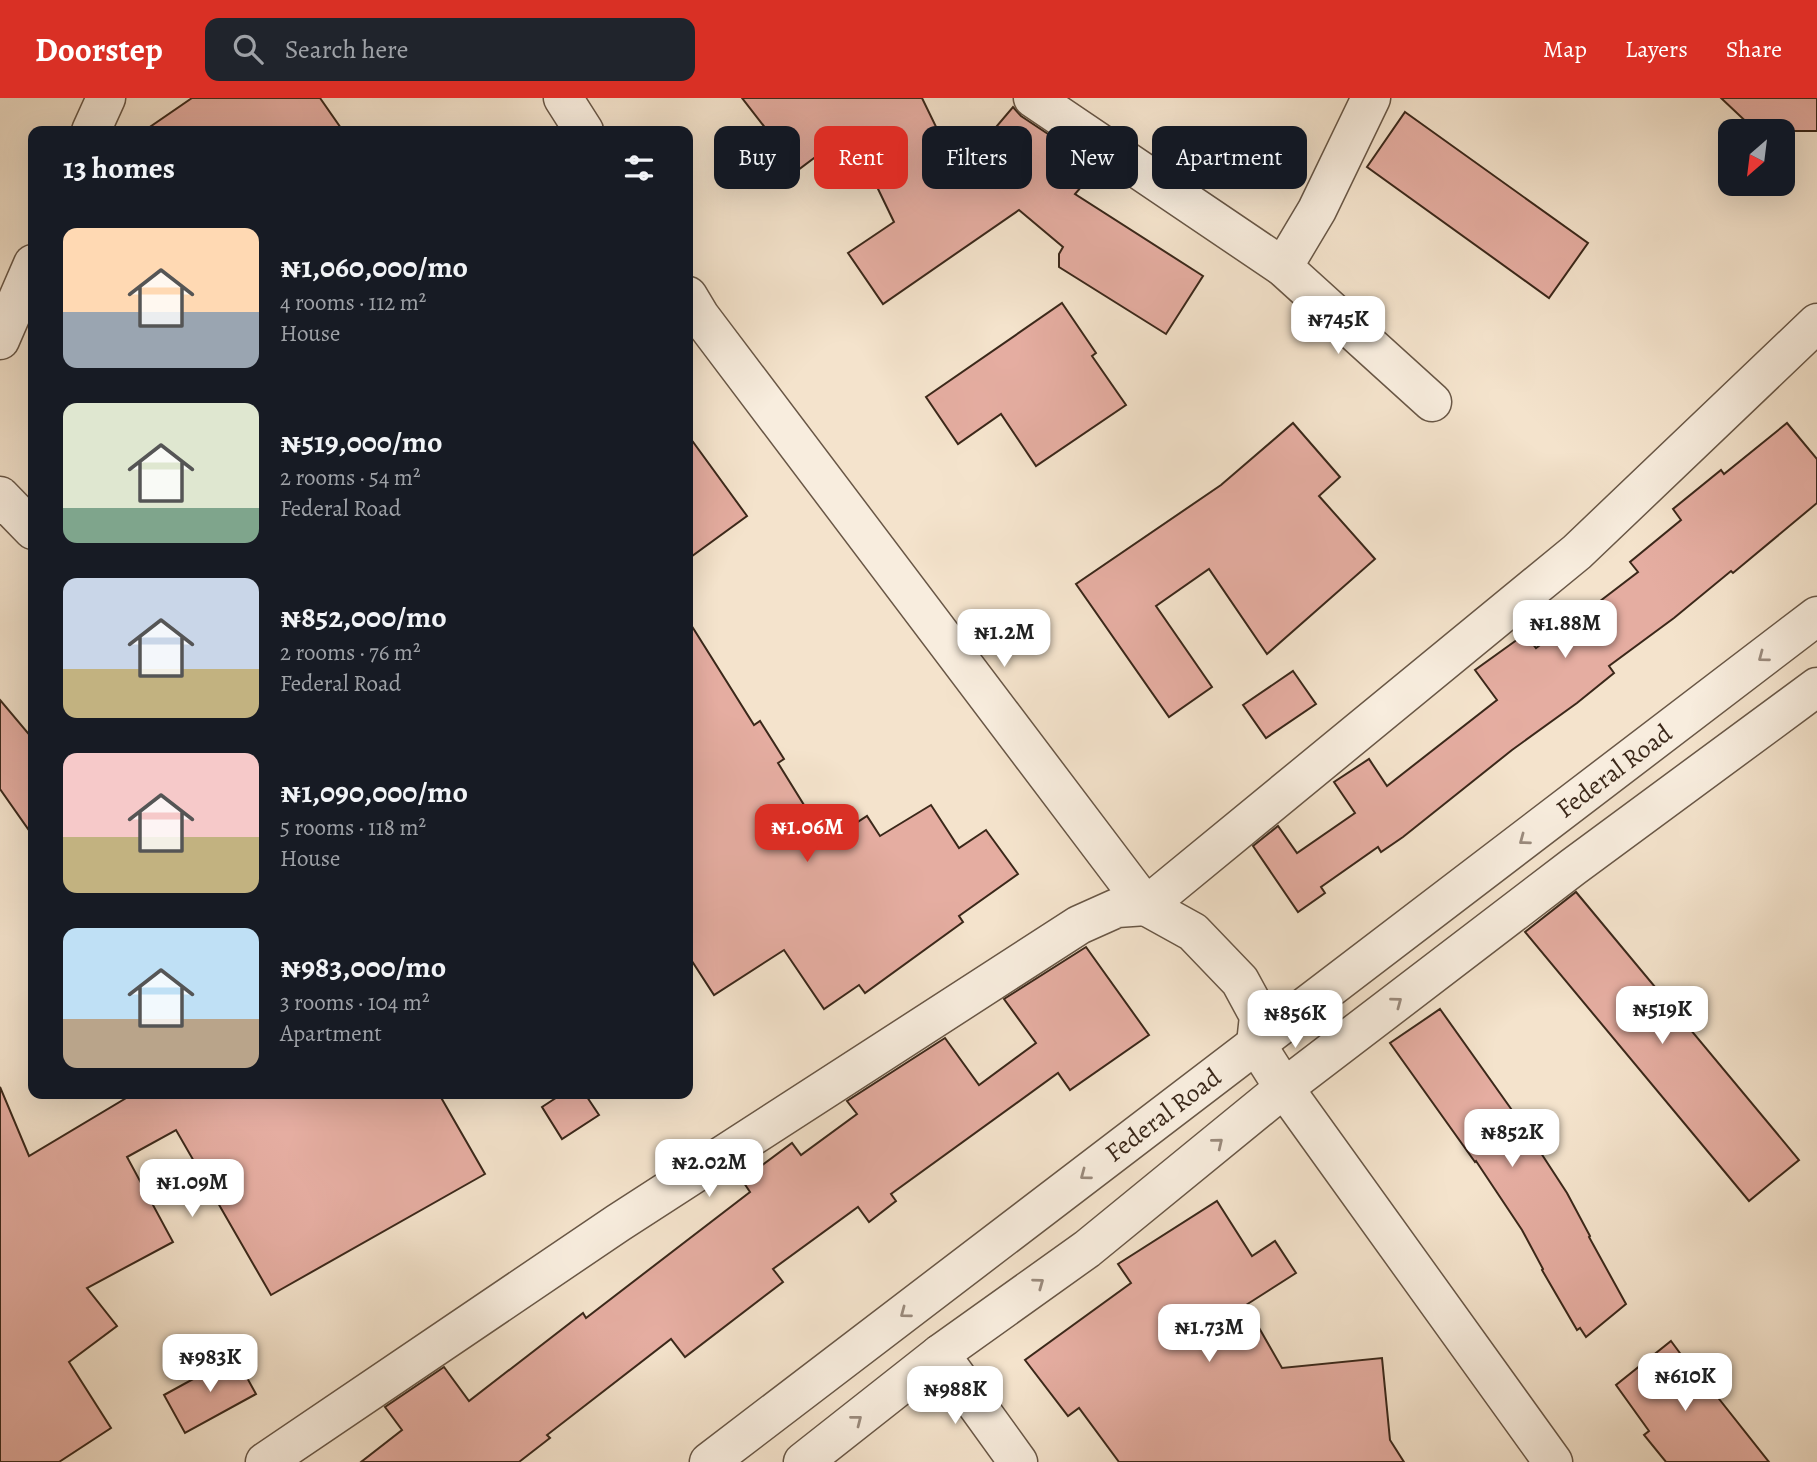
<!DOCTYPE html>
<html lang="en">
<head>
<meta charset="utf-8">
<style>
  body { margin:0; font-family:Alegreya,serif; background:#20242c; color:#f1f3f6; height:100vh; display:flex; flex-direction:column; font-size:26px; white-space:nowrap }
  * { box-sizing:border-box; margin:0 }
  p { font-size:23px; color:#9ea1a6 }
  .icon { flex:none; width:38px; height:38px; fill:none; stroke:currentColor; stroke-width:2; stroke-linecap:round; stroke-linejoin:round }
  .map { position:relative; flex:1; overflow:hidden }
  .sheet { position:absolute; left:28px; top:28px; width:665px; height:973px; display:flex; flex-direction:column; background:#171b24; border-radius:14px; box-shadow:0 7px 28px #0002 }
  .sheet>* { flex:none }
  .top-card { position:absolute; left:714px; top:28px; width:665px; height:63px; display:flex; gap:14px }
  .needle { width:46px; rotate:208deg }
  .tools { position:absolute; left:1718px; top:21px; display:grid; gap:14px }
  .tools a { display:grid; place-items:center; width:77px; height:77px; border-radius:14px; background:#171b24; box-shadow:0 7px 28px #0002; font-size:35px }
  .price { position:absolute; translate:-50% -60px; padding:0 16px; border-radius:14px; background:#fff; color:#222; font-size:23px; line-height:46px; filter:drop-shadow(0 2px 4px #0008) }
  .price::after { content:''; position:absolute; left:50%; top:42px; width:21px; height:16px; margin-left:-10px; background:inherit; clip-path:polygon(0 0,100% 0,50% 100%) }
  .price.selected { background:#d93025; color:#fff }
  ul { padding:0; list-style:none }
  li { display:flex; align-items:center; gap:21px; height:175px; padding:0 35px }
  li span { display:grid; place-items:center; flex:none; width:196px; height:140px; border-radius:14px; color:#555 }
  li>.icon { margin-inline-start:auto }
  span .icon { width:84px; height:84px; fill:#fffc; stroke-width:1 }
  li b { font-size:30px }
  h2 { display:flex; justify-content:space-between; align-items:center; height:84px; padding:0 35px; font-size:30px }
  .chip { padding:0 24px; border-radius:14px; background:#171b24; box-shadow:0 7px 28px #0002; font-size:24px; line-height:63px }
  .chip.selected { background:#d93025; color:#fff }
  header { display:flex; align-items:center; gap:42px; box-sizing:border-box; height:98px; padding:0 35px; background:#d93025; color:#fff }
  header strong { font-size:33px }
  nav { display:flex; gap:38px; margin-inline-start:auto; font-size:24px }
  .search { width:490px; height:63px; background:#20242c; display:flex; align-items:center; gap:18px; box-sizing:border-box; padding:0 24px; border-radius:14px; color:#9ea1a6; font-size:26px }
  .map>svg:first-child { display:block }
  .building { fill:#e5ada1; stroke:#3b281a; stroke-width:2 }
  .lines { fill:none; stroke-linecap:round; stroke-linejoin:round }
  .minor-casing { stroke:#695746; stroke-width:41 }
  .minor { stroke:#f8edde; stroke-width:38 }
  .oneway { stroke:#9a8a7c }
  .labels { text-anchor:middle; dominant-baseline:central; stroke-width:6; stroke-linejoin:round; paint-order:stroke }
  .street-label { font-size:26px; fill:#3b281a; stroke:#f8edde }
</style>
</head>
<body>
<header>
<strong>Doorstep</strong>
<div class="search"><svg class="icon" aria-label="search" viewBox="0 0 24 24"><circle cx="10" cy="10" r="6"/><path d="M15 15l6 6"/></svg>Search here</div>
<nav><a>Map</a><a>Layers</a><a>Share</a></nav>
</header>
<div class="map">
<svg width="1817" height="1364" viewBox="0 0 1817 1364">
  <rect width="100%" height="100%" fill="#f4e3cc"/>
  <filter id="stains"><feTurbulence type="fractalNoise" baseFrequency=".00286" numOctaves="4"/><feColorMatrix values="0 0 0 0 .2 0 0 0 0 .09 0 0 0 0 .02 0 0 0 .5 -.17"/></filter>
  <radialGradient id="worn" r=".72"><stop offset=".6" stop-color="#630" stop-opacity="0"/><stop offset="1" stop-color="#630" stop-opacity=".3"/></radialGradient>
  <!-- building -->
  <g class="building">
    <polygon points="192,0 320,0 343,33 144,33"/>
    <polygon points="742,0 922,0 958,74 1013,9 1021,18 1057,42 1094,74 1075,96 1203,178 1166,236 1059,169 1059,156 1063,149 1019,112 883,206 848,155 894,124 850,33 798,72"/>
    <polygon points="1721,0 1817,0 1817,33 1756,33"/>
    <polygon points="1405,14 1588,145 1549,200 1367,69"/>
    <polygon points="1062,205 1096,255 1092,258 1126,307 1036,368 1001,316 958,346 926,299"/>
    <polygon points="1293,325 1340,379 1319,398 1375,461 1267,556 1209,471 1156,508 1212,589 1169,619 1076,486 1221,387"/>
    <polygon points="1787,325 1817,361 1817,405 1733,475 1731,473 1674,520 1609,568 1614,575 1577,605 1512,652 1403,739 1381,754 1378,749 1321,789 1325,795 1298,814 1253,748 1278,728 1297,755 1355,715 1334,684 1369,661 1387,688 1497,602 1475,572 1525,536 1536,550 1573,522 1574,523 1638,474 1630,464 1681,422 1673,411 1721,372 1724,376"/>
    <polygon points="688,337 747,418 688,461"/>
    <polygon points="688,522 754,627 760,623 784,661 778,665 827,744 867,718 880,738 931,707 959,750 986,732 1018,776 959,818 963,824 865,895 859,887 824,911 784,852 714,897 688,857"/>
    <polygon points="1293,573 1316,606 1266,640 1243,607"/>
    <polygon points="0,602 33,641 33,738 0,691"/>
    <polygon points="1576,794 1799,1062 1749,1103 1525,834"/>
    <polygon points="1086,849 1149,937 1070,992 1058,975 891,1096 896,1103 869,1124 858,1109 773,1171 783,1184 685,1259 671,1241 547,1337 550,1340 519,1364 361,1364 402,1332 385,1309 444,1269 469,1303 583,1215 586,1220 750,1094 742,1082 792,1045 801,1057 857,1016 847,1003 945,940 979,987 1036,945 1004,901"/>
    <polygon points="1440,911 1524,1029 1567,1095 1590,1138 1589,1139 1626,1206 1586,1239 1580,1230 1577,1232 1542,1172 1543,1171 1522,1132 1476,1063 1475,1064 1390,945"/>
    <polygon points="0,989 29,1058 133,996 439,996 485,1076 271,1197 176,1032 127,1059 173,1144 87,1190 117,1228 69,1264 111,1330 59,1364 0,1364"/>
    <polygon points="562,996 585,996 599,1017 562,1041 542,1009"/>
    <polygon points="1217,1103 1252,1158 1275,1143 1296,1175 1246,1207 1282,1270 1382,1260 1390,1342 1404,1364 1119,1364 1079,1310 1068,1318 1025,1262 1131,1185 1118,1166"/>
    <polygon points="1671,1243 1705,1289 1708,1287 1769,1364 1666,1364 1644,1337 1649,1333 1616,1287"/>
    <polygon points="235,1258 256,1296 185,1335 164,1297"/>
  </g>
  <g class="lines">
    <!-- minor casing -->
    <g class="minor-casing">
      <g id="minor">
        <polyline points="563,0 584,33"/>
        <polyline points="1033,0 1283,169 1432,304"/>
        <polyline points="91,33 106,0"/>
        <polyline points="1283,169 1317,112 1371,0"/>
        <polyline points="688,198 700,218 1146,808 1193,834 1240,883 1259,918 1256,946 1284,990 1553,1364"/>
        <polyline points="0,242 33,166"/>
        <polyline points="0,398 33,432"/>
        <polyline points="940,1256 1018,1364"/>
        <polyline points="265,1364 618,1125 1079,827 1117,810 1146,808 1577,454 1817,225"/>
        <polyline points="709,1364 1817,518"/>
        <polyline points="803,1364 940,1256 1087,1151 1284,990 1573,769 1817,589"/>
      </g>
    </g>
    <!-- minor -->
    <use href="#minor" class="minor"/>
  </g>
  <!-- one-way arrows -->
  <defs><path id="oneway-chevron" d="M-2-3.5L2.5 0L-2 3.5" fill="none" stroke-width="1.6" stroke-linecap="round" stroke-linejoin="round" transform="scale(1.75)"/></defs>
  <g class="oneway">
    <use href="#oneway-chevron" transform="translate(1763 559) rotate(143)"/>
    <use href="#oneway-chevron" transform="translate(1524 742) rotate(143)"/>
    <use href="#oneway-chevron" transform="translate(1397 904) rotate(-37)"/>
    <use href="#oneway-chevron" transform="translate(1218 1045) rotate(-39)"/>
    <use href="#oneway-chevron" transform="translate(1085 1077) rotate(143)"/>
    <use href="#oneway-chevron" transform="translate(1039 1185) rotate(-36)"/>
    <use href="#oneway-chevron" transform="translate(905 1215) rotate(143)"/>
    <use href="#oneway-chevron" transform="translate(857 1322) rotate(-38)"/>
  </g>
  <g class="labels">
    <!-- street labels -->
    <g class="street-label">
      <text transform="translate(1614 673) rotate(-37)">Federal Road</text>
      <text transform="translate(1163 1017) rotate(-37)">Federal Road</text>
    </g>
  </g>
  <rect width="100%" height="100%" filter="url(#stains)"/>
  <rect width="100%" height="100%" fill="url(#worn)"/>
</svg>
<div class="tools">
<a><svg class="needle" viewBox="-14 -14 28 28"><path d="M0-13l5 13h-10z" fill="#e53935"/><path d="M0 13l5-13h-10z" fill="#9ea1a6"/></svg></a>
</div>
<b class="price" style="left:1338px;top:258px">₦745K</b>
<b class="price" style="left:1565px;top:562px">₦1.88M</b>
<b class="price" style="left:1004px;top:571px">₦1.2M</b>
<b class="price selected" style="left:807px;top:766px">₦1.06M</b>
<b class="price" style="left:1662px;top:948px">₦519K</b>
<b class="price" style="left:1295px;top:952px">₦856K</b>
<b class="price" style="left:1512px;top:1071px">₦852K</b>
<b class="price" style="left:709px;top:1101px">₦2.02M</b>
<b class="price" style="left:192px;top:1121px">₦1.09M</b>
<b class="price" style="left:1209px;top:1266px">₦1.73M</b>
<b class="price" style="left:210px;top:1296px">₦983K</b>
<b class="price" style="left:1685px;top:1315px">₦610K</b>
<b class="price" style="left:955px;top:1328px">₦988K</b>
<div class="top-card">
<a class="chip">Buy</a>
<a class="chip selected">Rent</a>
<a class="chip">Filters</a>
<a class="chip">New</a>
<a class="chip">Apartment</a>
</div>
<section class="sheet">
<h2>13 homes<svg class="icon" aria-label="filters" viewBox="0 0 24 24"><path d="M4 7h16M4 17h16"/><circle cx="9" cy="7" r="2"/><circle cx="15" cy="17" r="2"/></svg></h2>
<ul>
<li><span style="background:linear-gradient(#ffd9b3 60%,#9aa5b1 0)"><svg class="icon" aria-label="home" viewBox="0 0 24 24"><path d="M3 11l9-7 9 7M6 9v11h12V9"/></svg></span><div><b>₦1,060,000/mo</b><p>4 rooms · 112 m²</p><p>House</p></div></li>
<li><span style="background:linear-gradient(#dfe7d0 75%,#7fa58c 0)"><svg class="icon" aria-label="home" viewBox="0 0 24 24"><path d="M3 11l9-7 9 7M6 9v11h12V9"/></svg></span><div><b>₦519,000/mo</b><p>2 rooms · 54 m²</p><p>Federal Road</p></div></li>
<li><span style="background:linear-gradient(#c9d6e8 65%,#c2b280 0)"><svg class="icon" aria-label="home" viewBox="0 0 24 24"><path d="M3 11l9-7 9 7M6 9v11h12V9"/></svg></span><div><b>₦852,000/mo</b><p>2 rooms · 76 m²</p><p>Federal Road</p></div></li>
<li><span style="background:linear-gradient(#f6c9c9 60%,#c2b280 0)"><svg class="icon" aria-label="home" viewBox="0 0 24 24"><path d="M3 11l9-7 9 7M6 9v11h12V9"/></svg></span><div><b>₦1,090,000/mo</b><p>5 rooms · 118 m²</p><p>House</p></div></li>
<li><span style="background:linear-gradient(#bfe0f5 65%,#b9a48a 0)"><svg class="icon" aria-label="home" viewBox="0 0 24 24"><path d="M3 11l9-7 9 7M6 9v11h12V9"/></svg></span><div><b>₦983,000/mo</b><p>3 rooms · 104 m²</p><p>Apartment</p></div></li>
</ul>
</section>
</div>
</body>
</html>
